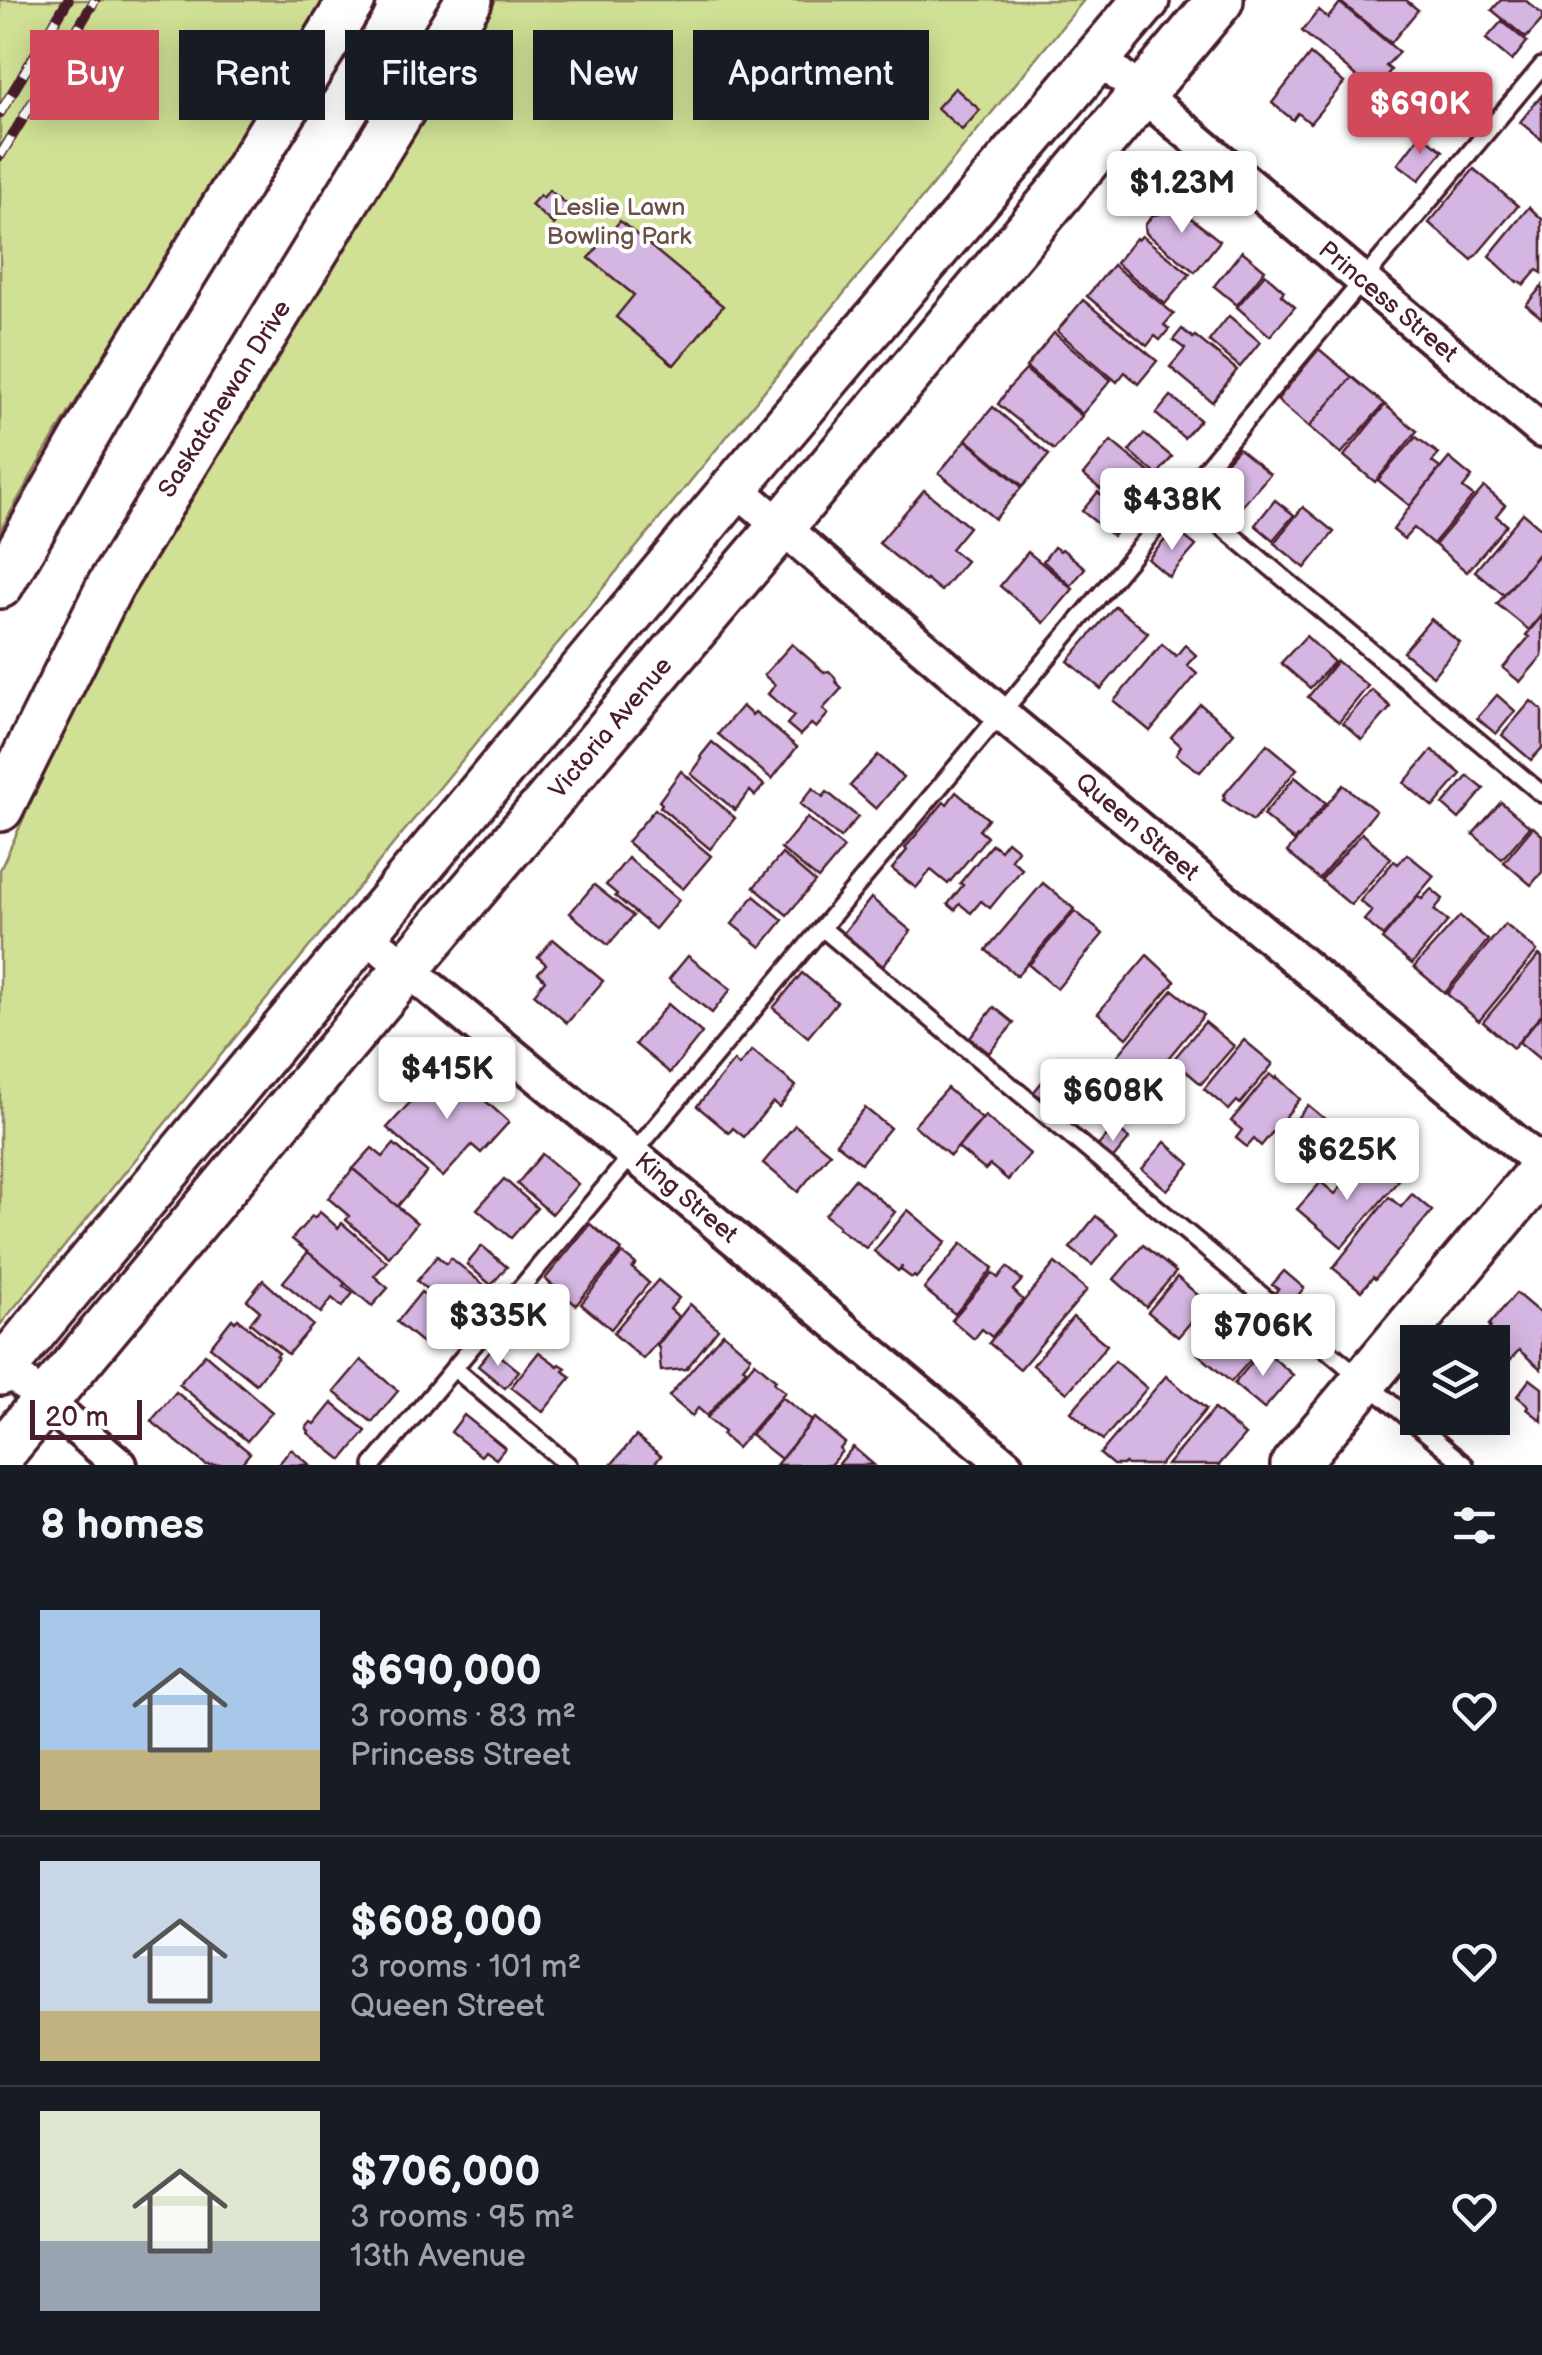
<!DOCTYPE html>
<html lang="en">
<head>
<meta charset="utf-8">
<style>
  body { margin:0; font-family:"Balsamiq Sans",sans-serif; background:#242831; color:#f1f3f6; height:100vh; display:flex; flex-direction:column; font-size:38px; white-space:nowrap }
  * { box-sizing:border-box; margin:0 }
  p { font-size:32px; color:#9ea1a6 }
  .icon { flex:none; width:55px; height:55px; fill:none; stroke:currentColor; stroke-width:2; stroke-linecap:round; stroke-linejoin:round }
  .map { position:relative; height:1465px; overflow:hidden }
  .details { display:flex; flex-direction:column; background:#171b24; flex:1 }
  .details>* { flex:none }
  .top-card { position:absolute; left:30px; top:30px; width:1000px; height:90px; display:flex; gap:20px }
  .tools { position:absolute; left:1400px; top:1325px; display:grid; gap:20px }
  .tools a { display:grid; place-items:center; width:110px; height:110px; border-radius:0px; background:#171b24; box-shadow:0 5px 25px #0003; font-size:50px }
  .scale { position:absolute; left:30px; bottom:25px; width:112px; box-sizing:border-box; padding-left:10px; border:5px solid #4a1f2b; border-top:0; font-size:28px; line-height:35px; white-space:nowrap; color:#4a1f2b; -webkit-text-stroke:8px #fff; paint-order:stroke }
  .price { position:absolute; translate:-50% -85px; padding:0 22px; border-radius:10px; background:#fff; color:#222; font-size:32px; line-height:65px; filter:drop-shadow(0 2px 5px #0008) }
  .price::after { content:''; position:absolute; left:50%; top:60px; width:30px; height:22px; margin-left:-15px; background:inherit; clip-path:polygon(0 0,100% 0,50% 100%) }
  .price.selected { background:#d1495b; color:#fff }
  ul { padding:0; list-style:none }
  li { display:flex; align-items:center; gap:30px; height:250px; padding:0 40px }
  li+li { border-top:2px solid #363941 }
  li span { display:grid; place-items:center; flex:none; width:280px; height:200px; border-radius:0px; color:#555 }
  li>.icon { margin-inline-start:auto }
  span .icon { width:120px; height:120px; fill:#fffc; stroke-width:1 }
  li b { font-size:42px }
  h2 { display:flex; justify-content:space-between; align-items:center; height:120px; padding:0 40px; font-size:42px }
  .chip { padding:0 35px; border-radius:0px; background:#171b24; box-shadow:0 5px 25px #0003; font-size:35px; line-height:90px }
  .chip.selected { background:#d1495b; color:#fff }
  .map>svg:first-child { display:block }
  .green { fill:#d0e195; stroke:#8d8060; stroke-width:2.5 }
  .building { fill:#d5b6e2; stroke:#4a1f2b; stroke-width:2.5 }
  .lines { fill:none; stroke-linecap:round; stroke-linejoin:round }
  .lane-casing { stroke:#4a1f2b; stroke-width:22 }
  .street-casing { stroke:#4a1f2b; stroke-width:40 }
  .secondary-casing { stroke:#4a1f2b; stroke-width:52 }
  .lane { stroke:#fff; stroke-width:15 }
  .street { stroke:#fff; stroke-width:32 }
  .secondary { stroke:#fff; stroke-width:45 }
  .rail-casing { stroke:#4a1f2b; stroke-width:11 }
  .rail { stroke:#fff; stroke-width:8; stroke-dasharray:22; stroke-linecap:butt }
  .labels { text-anchor:middle; dominant-baseline:central; stroke-width:8; stroke-linejoin:round; paint-order:stroke }
  .park-label { font-size:25px; fill:#6c5046; stroke:#fff }
  .street-label { font-size:25px; fill:#4a1f2b; stroke:#fff }
</style>
</head>
<body>
<div class="map">
<svg width="1542" height="1465" viewBox="0 0 1542 1465">
  <rect width="100%" height="100%" fill="#fff"/>
  <filter id="ink" filterUnits="userSpaceOnUse"><feTurbulence type="fractalNoise" baseFrequency=".01" numOctaves="2"/><feDisplacementMap in="SourceGraphic" scale="20" xChannelSelector="R" yChannelSelector="G"/><feConvolveMatrix kernelMatrix="1 2 1 2 8 2 1 2 1" color-interpolation-filters="sRGB"/></filter>
  <g filter="url(#ink)">
    <!-- green -->
    <g class="green">
      <polygon points="0,0 323,0 46,450 0,531"/>
      <polygon points="496,0 1084,0 0,1325 0,870 107,636"/>
    </g>
    <!-- building -->
    <g class="building">
      <polygon points="1338,0 1406,0 1418,10 1391,43"/>
      <polygon points="1501,0 1525,0 1542,14 1542,20 1526,38 1492,10"/>
      <polygon points="1340,3 1399,52 1386,66 1391,70 1383,80 1378,77 1369,87 1302,31 1319,10 1328,18"/>
      <polygon points="1502,21 1527,42 1512,61 1486,39"/>
      <polygon points="1310,54 1344,83 1310,123 1298,113 1293,120 1272,103"/>
      <polygon points="955,88 980,110 962,130 937,108"/>
      <polygon points="1542,95 1542,140 1520,122"/>
      <polygon points="1421,134 1443,151 1419,180 1398,164"/>
      <polygon points="1474,169 1518,206 1472,260 1429,223"/>
      <polygon points="549,190 569,206 554,225 531,205 540,195 543,198"/>
      <polygon points="1169,203 1176,208 1177,207 1220,241 1195,272 1146,233 1145,225 1153,215 1160,214"/>
      <polygon points="1529,207 1542,219 1542,273 1537,270 1524,285 1518,281 1517,282 1489,256"/>
      <polygon points="620,221 723,306 674,365 616,317 634,295 589,258"/>
      <polygon points="1142,236 1190,274 1165,304 1116,263 1136,238 1138,240"/>
      <polygon points="1242,251 1265,270 1237,305 1214,286"/>
      <polygon points="1113,265 1174,314 1164,325 1169,329 1160,340 1155,336 1147,346 1087,296"/>
      <polygon points="1265,274 1284,291 1281,295 1295,307 1270,336 1237,307"/>
      <polygon points="1542,286 1542,318 1526,305"/>
      <polygon points="1083,300 1157,361 1138,384 1125,372 1117,382 1057,331"/>
      <polygon points="1229,316 1260,342 1240,367 1209,341"/>
      <polygon points="1182,329 1193,338 1195,336 1237,370 1212,402 1170,367 1185,349 1173,340"/>
      <polygon points="1054,333 1111,380 1082,414 1026,367"/>
      <polygon points="1319,349 1352,377 1309,427 1277,400"/>
      <polygon points="1026,370 1082,416 1054,450 998,404 1009,388"/>
      <polygon points="1352,377 1384,404 1341,454 1309,427"/>
      <polygon points="1171,396 1200,420 1184,438 1156,414"/>
      <polygon points="1385,405 1417,431 1375,482 1344,456"/>
      <polygon points="993,407 1049,455 1023,486 966,439"/>
      <polygon points="1144,434 1172,457 1157,475 1129,451"/>
      <polygon points="1416,437 1439,454 1432,462 1440,468 1410,506 1378,480"/>
      <polygon points="966,440 1022,487 995,519 939,473"/>
      <polygon points="1111,441 1157,479 1129,512 1083,475"/>
      <polygon points="1238,448 1270,474 1236,513 1205,487"/>
      <polygon points="1449,458 1472,477 1463,488 1473,496 1433,544 1414,528 1404,539 1393,530 1410,506"/>
      <polygon points="1484,487 1505,505 1496,516 1507,525 1467,572 1435,545"/>
      <polygon points="924,490 969,527 951,549 966,561 941,591 926,579 925,581 879,543"/>
      <polygon points="1098,492 1128,518 1113,536 1082,511"/>
      <polygon points="1275,500 1294,515 1273,540 1255,525"/>
      <polygon points="1303,507 1334,532 1305,568 1274,543"/>
      <polygon points="1523,513 1542,529 1542,549 1504,595 1475,571"/>
      <polygon points="1175,529 1196,546 1169,577 1148,559"/>
      <polygon points="1054,547 1060,551 1062,549 1085,568 1071,586 1043,561"/>
      <polygon points="1542,550 1542,614 1529,630 1497,604"/>
      <polygon points="1028,552 1073,589 1044,623 1000,586"/>
      <polygon points="1115,606 1148,633 1101,689 1068,661"/>
      <polygon points="1542,616 1542,656 1520,682 1503,668 1529,637 1526,635"/>
      <polygon points="1431,619 1460,643 1433,676 1403,652"/>
      <polygon points="1306,636 1334,662 1310,688 1281,663"/>
      <polygon points="792,644 824,672 829,671 835,677 836,682 842,688 823,709 828,714 816,728 811,724 800,735 787,724 794,716 768,694 775,685 764,675"/>
      <polygon points="1162,644 1176,656 1185,645 1196,655 1187,665 1197,674 1150,731 1114,701"/>
      <polygon points="1337,661 1368,686 1339,722 1308,697"/>
      <polygon points="1372,690 1391,707 1362,740 1343,723"/>
      <polygon points="1497,695 1515,711 1496,734 1477,718"/>
      <polygon points="1531,701 1542,710 1542,748 1531,760 1502,735"/>
      <polygon points="1200,704 1234,733 1200,772 1176,755 1181,746 1171,737"/>
      <polygon points="742,706 752,715 755,712 797,747 772,779 718,734"/>
      <polygon points="712,742 764,785 755,796 750,791 735,810 691,774 702,759 700,757"/>
      <polygon points="1267,744 1297,769 1253,821 1223,800 1225,798 1223,796"/>
      <polygon points="1432,750 1461,774 1433,807 1404,783"/>
      <polygon points="878,755 903,777 876,809 850,786"/>
      <polygon points="681,771 735,818 710,849 660,807 662,804 659,801"/>
      <polygon points="1468,776 1484,789 1459,819 1443,805"/>
      <polygon points="1295,777 1326,803 1309,823 1311,824 1299,838 1297,837 1294,841 1263,815"/>
      <polygon points="1343,785 1376,811 1319,879 1287,852"/>
      <polygon points="813,788 823,797 827,792 858,817 840,838 800,804"/>
      <polygon points="956,792 988,819 979,830 987,837 948,884 931,870 916,888 892,869 907,850 905,848 944,802 947,804"/>
      <polygon points="1501,802 1530,827 1502,859 1473,834"/>
      <polygon points="655,809 711,856 683,889 627,842"/>
      <polygon points="807,818 844,848 818,879 781,849"/>
      <polygon points="1533,827 1542,835 1542,872 1531,885 1504,862"/>
      <polygon points="1362,833 1391,858 1351,905 1321,880"/>
      <polygon points="1007,841 1018,850 1011,859 1022,869 990,908 981,901 971,913 960,904 955,910 948,904 963,885 960,883 992,844 1000,850"/>
      <polygon points="782,854 815,882 787,915 754,887"/>
      <polygon points="1407,854 1434,876 1383,936 1364,920 1372,911 1360,901 1394,861 1398,864"/>
      <polygon points="628,858 679,900 655,929 615,896 617,894 606,885"/>
      <polygon points="1043,883 1074,909 1017,976 986,950"/>
      <polygon points="594,885 633,916 608,945 570,913"/>
      <polygon points="1431,889 1443,899 1434,910 1448,921 1412,964 1382,939 1418,896 1422,899"/>
      <polygon points="754,896 783,920 761,947 732,924"/>
      <polygon points="871,898 911,931 881,968 841,936"/>
      <polygon points="1075,911 1103,934 1057,989 1029,965"/>
      <polygon points="1460,916 1488,940 1445,993 1414,967"/>
      <polygon points="1505,924 1537,951 1479,1021 1447,994"/>
      <polygon points="553,939 603,981 567,1023 534,994 545,980 538,973 546,964 538,957"/>
      <polygon points="1147,955 1175,981 1127,1038 1098,1013"/>
      <polygon points="1539,955 1542,957 1542,1014 1513,1048 1483,1022"/>
      <polygon points="688,956 731,989 712,1013 669,979"/>
      <polygon points="802,973 837,1002 808,1037 773,1008"/>
      <polygon points="1173,990 1204,1015 1145,1086 1114,1060"/>
      <polygon points="668,1004 702,1033 670,1073 635,1044"/>
      <polygon points="994,1007 1014,1023 989,1053 970,1038"/>
      <polygon points="1542,1014 1542,1061 1519,1042"/>
      <polygon points="1205,1022 1234,1046 1201,1084 1173,1060"/>
      <polygon points="1244,1040 1273,1064 1240,1104 1237,1101 1229,1110 1204,1089"/>
      <polygon points="752,1050 796,1086 779,1107 773,1102 744,1137 733,1128 729,1133 697,1106 734,1061 739,1066"/>
      <polygon points="1062,1058 1093,1084 1063,1120 1032,1094"/>
      <polygon points="449,1068 509,1122 481,1153 472,1145 443,1177 387,1128 415,1097 419,1101 427,1093 422,1088 434,1074 439,1078"/>
      <polygon points="1270,1074 1276,1079 1277,1077 1300,1099 1261,1146 1254,1139 1247,1147 1236,1138 1242,1130 1231,1121"/>
      <polygon points="947,1088 982,1119 950,1156 914,1125"/>
      <polygon points="1308,1105 1332,1125 1334,1123 1345,1135 1318,1166 1282,1136"/>
      <polygon points="865,1108 890,1128 861,1163 836,1143"/>
      <polygon points="985,1116 1030,1154 1008,1180 990,1165 985,1170 958,1148"/>
      <polygon points="795,1125 830,1153 798,1192 763,1163"/>
      <polygon points="1115,1126 1129,1139 1111,1161 1096,1148"/>
      <polygon points="1165,1142 1190,1164 1167,1190 1142,1169"/>
      <polygon points="394,1144 427,1172 397,1207 353,1169 372,1148 383,1157"/>
      <polygon points="542,1154 578,1184 552,1214 517,1184"/>
      <polygon points="1359,1165 1370,1175 1379,1165 1398,1181 1342,1247 1297,1209 1321,1182 1335,1194"/>
      <polygon points="353,1169 417,1223 389,1257 346,1220 349,1216 328,1198"/>
      <polygon points="504,1179 537,1208 511,1238 477,1209"/>
      <polygon points="855,1179 895,1212 866,1248 838,1228 839,1226 825,1215"/>
      <polygon points="1412,1194 1432,1211 1375,1279 1373,1277 1361,1291 1333,1268 1389,1197 1401,1207"/>
      <polygon points="908,1210 946,1242 916,1278 914,1276 912,1278 901,1270 902,1266 898,1271 874,1251"/>
      <polygon points="320,1212 338,1228 342,1223 387,1262 374,1276 388,1288 372,1306 292,1239 312,1216 314,1218"/>
      <polygon points="1096,1216 1118,1234 1092,1265 1070,1248"/>
      <polygon points="590,1224 622,1250 576,1305 545,1279"/>
      <polygon points="962,1243 993,1268 955,1314 924,1289"/>
      <polygon points="1143,1245 1176,1272 1146,1307 1114,1279"/>
      <polygon points="482,1246 507,1267 491,1285 467,1264"/>
      <polygon points="308,1252 345,1283 343,1286 353,1293 342,1307 332,1298 321,1313 283,1282"/>
      <polygon points="622,1253 636,1264 632,1268 649,1283 611,1329 581,1304"/>
      <polygon points="437,1256 446,1264 451,1258 485,1286 459,1316 417,1281"/>
      <polygon points="1055,1263 1087,1290 1020,1369 989,1343"/>
      <polygon points="1007,1267 1022,1280 1013,1290 1023,1300 992,1337 982,1329 974,1339 952,1320 992,1273 998,1278"/>
      <polygon points="1284,1271 1304,1288 1285,1311 1270,1299 1278,1289 1272,1285"/>
      <polygon points="1177,1277 1207,1303 1178,1337 1148,1312"/>
      <polygon points="263,1280 313,1325 288,1354 250,1323 260,1311 247,1300"/>
      <polygon points="658,1280 679,1298 670,1309 679,1317 643,1359 613,1333"/>
      <polygon points="421,1292 456,1320 431,1350 397,1322"/>
      <polygon points="1516,1293 1542,1315 1541,1369 1519,1350 1510,1360 1492,1346 1492,1342 1489,1342 1482,1337 1491,1327 1489,1325"/>
      <polygon points="690,1304 718,1329 686,1369 661,1371 659,1348 657,1346"/>
      <polygon points="1073,1317 1107,1345 1067,1393 1033,1365"/>
      <polygon points="232,1319 235,1322 238,1319 279,1353 276,1356 278,1357 256,1384 210,1347"/>
      <polygon points="1228,1320 1261,1348 1231,1382 1198,1354"/>
      <polygon points="723,1333 751,1357 743,1367 746,1370 707,1416 698,1408 692,1416 669,1396"/>
      <polygon points="492,1349 519,1371 505,1388 478,1366"/>
      <polygon points="1263,1349 1293,1375 1264,1409 1234,1384"/>
      <polygon points="539,1352 558,1366 560,1364 566,1368 563,1371 571,1377 543,1412 511,1387"/>
      <polygon points="205,1354 272,1412 247,1441 179,1384"/>
      <polygon points="361,1360 398,1391 372,1422 334,1392"/>
      <polygon points="1115,1361 1147,1388 1103,1440 1087,1428 1088,1427 1071,1412"/>
      <polygon points="755,1362 776,1380 774,1383 785,1392 737,1448 722,1435 724,1432 707,1418"/>
      <polygon points="1166,1376 1206,1409 1160,1465 1127,1465 1125,1463 1123,1465 1113,1465 1100,1454"/>
      <polygon points="1530,1379 1542,1388 1542,1421 1527,1409 1529,1406 1517,1396"/>
      <polygon points="176,1392 250,1453 240,1465 206,1465 151,1421"/>
      <polygon points="782,1397 812,1421 781,1459 751,1435"/>
      <polygon points="332,1403 366,1431 342,1460 308,1433 309,1431 306,1428 311,1422 315,1424"/>
      <polygon points="1214,1409 1245,1435 1219,1465 1167,1465"/>
      <polygon points="464,1415 505,1448 496,1459 485,1451 481,1456 451,1432"/>
      <polygon points="815,1418 845,1443 840,1449 842,1451 830,1465 776,1465"/>
      <polygon points="636,1436 661,1456 653,1465 611,1465"/>
      <polygon points="853,1447 874,1465 838,1465"/>
      <polygon points="291,1449 310,1465 278,1465"/>
    </g>
    <g class="lines">
      <!-- lane casing -->
      <g class="lane-casing">
        <g id="lane">
          <polyline points="1184,495 1542,794"/>
          <polyline points="822,928 1465,1465"/>
          <polyline points="454,1368 568,1465"/>
          <polyline points="373,1465 1542,66"/>
        </g>
      </g>
      <!-- street casing -->
      <g class="street-casing">
        <g id="street">
          <polyline points="1098,57 1542,431"/>
          <polyline points="735,487 1001,714 1542,1164"/>
          <polyline points="363,933 633,1154 1006,1465"/>
          <polyline points="4,1366 120,1465"/>
        </g>
      </g>
      <!-- secondary casing -->
      <g class="secondary-casing">
        <g id="secondary">
          <polyline points="0,585 119,378 352,0"/>
          <polyline points="0,808 110,586 469,0"/>
          <polyline points="0,1372 735,487 1146,0"/>
          <polyline points="0,1455 406,969 781,527 1220,0"/>
          <polyline points="1294,1465 1542,1169"/>
        </g>
      </g>
      <!-- lane -->
      <use href="#lane" class="lane"/>
      <!-- street -->
      <use href="#street" class="street"/>
      <!-- secondary -->
      <use href="#secondary" class="secondary"/>
      <!-- rail casing -->
      <g class="rail-casing">
        <g id="rail">
          <polyline points="0,113 68,0"/>
          <polyline points="0,156 95,0"/>
        </g>
      </g>
      <!-- rail -->
      <use href="#rail" class="rail"/>
    </g>
  </g>
  <g class="labels">
    <!-- park labels -->
    <g class="park-label">
      <text x="619" y="207">Leslie Lawn<tspan x="619" dy="29">Bowling Park</tspan></text>
    </g>
    <!-- street labels -->
    <g class="street-label">
      <text transform="translate(1388 302) rotate(40)">Princess Street</text>
      <text transform="translate(225 399) rotate(-58)">Saskatchewan Drive</text>
      <text transform="translate(611 728) rotate(-50)">Victoria Avenue</text>
      <text transform="translate(1137 827) rotate(40)">Queen Street</text>
      <text transform="translate(686 1198) rotate(40)">King Street</text>
    </g>
  </g>
</svg>
<div class="tools">
<a><svg class="icon" aria-label="layers" viewBox="0 0 24 24"><path d="M12 4l9 5-9 5-9-5zM3 14l9 5 9-5"/></svg></a>
</div>
<div class="scale">20 m</div>
<b class="price selected" style="left:1420px;top:157px">$690K</b>
<b class="price" style="left:1182px;top:236px">$1.23M</b>
<b class="price" style="left:1172px;top:553px">$438K</b>
<b class="price" style="left:447px;top:1122px">$415K</b>
<b class="price" style="left:1113px;top:1144px">$608K</b>
<b class="price" style="left:1347px;top:1203px">$625K</b>
<b class="price" style="left:498px;top:1369px">$335K</b>
<b class="price" style="left:1263px;top:1379px">$706K</b>
<div class="top-card">
<a class="chip selected">Buy</a>
<a class="chip">Rent</a>
<a class="chip">Filters</a>
<a class="chip">New</a>
<a class="chip">Apartment</a>
</div>
</div>
<section class="details">
<h2>8 homes<svg class="icon" aria-label="filters" viewBox="0 0 24 24"><path d="M4 7h16M4 17h16"/><circle cx="9" cy="7" r="2"/><circle cx="15" cy="17" r="2"/></svg></h2>
<ul>
<li><span style="background:linear-gradient(#a9c7e8 70%,#c2b280 0)"><svg class="icon" aria-label="home" viewBox="0 0 24 24"><path d="M3 11l9-7 9 7M6 9v11h12V9"/></svg></span><div><b>$690,000</b><p>3 rooms · 83 m²</p><p>Princess Street</p></div><svg class="icon" aria-label="heart" viewBox="0 0 24 24"><path d="M12 20l-8-8c-3-5 5-10 8-4 3-6 11-1 8 4z"/></svg></li>
<li><span style="background:linear-gradient(#c9d6e8 75%,#c2b280 0)"><svg class="icon" aria-label="home" viewBox="0 0 24 24"><path d="M3 11l9-7 9 7M6 9v11h12V9"/></svg></span><div><b>$608,000</b><p>3 rooms · 101 m²</p><p>Queen Street</p></div><svg class="icon" aria-label="heart" viewBox="0 0 24 24"><path d="M12 20l-8-8c-3-5 5-10 8-4 3-6 11-1 8 4z"/></svg></li>
<li><span style="background:linear-gradient(#dfe7d0 65%,#9aa5b1 0)"><svg class="icon" aria-label="home" viewBox="0 0 24 24"><path d="M3 11l9-7 9 7M6 9v11h12V9"/></svg></span><div><b>$706,000</b><p>3 rooms · 95 m²</p><p>13th Avenue</p></div><svg class="icon" aria-label="heart" viewBox="0 0 24 24"><path d="M12 20l-8-8c-3-5 5-10 8-4 3-6 11-1 8 4z"/></svg></li>
</ul>
</section>
</body>
</html>
